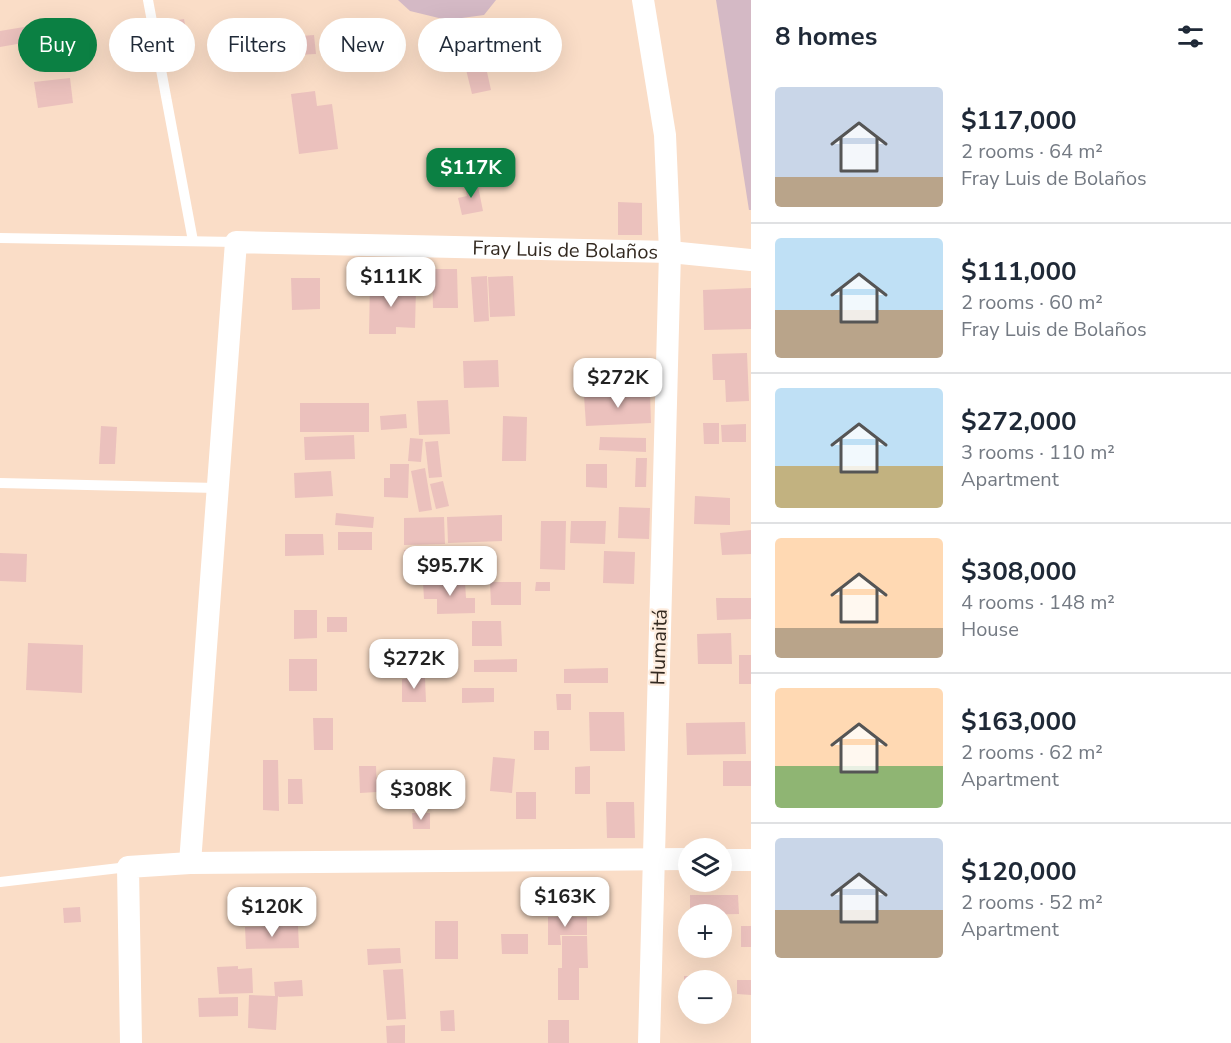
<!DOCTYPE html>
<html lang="en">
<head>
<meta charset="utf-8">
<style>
  body { margin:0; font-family:"Nunito Sans",sans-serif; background:#f6f6f7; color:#1f2937; height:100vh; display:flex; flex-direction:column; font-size:22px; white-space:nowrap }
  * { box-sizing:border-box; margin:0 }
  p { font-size:20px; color:#747a83 }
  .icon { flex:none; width:33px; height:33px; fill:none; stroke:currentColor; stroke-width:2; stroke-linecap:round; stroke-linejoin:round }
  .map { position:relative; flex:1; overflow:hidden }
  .details { display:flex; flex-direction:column; background:#fff; width:480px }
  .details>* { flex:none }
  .banner { position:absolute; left:18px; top:18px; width:570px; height:54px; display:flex; gap:12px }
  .fabs { position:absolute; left:678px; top:838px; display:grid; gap:12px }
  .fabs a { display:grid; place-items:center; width:54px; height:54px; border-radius:50%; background:#fff; box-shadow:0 6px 24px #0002; font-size:30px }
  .price { position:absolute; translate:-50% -51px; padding:0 14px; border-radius:12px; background:#fff; color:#222; font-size:20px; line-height:39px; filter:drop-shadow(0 2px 3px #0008) }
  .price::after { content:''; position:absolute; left:50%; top:36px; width:18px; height:14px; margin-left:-9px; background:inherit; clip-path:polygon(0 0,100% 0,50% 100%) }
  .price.on { background:#0b8043; color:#fff }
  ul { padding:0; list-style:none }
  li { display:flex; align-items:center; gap:18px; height:150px; padding:0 24px }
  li+li { border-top:2px solid #e0e1e3 }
  li span { display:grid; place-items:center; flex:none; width:168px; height:120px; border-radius:6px; color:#555 }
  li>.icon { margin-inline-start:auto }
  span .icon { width:72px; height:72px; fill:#fffc; stroke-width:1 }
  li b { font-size:26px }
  h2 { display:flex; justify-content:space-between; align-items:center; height:72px; padding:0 24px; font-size:26px }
  .chip { padding:0 21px; border-radius:27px; background:#fff; box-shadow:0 6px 24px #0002; font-size:21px; line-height:54px }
  .chip.on { background:#0b8043; color:#fff }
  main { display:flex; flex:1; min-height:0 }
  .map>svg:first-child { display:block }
  .green { fill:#d4b9c5 }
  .building { fill:#ebc1bd }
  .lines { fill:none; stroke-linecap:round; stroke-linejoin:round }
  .service { stroke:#fff; stroke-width:10 }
  .minor { stroke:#fff; stroke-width:22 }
  .labels { text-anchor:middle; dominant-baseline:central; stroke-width:4.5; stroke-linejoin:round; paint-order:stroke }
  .street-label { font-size:20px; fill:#332920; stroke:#feeddf }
</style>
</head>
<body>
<main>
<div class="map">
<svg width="751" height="1043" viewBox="0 0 751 1043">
  <rect width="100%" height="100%" fill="#faddc7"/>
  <!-- green -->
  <g class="green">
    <polygon points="398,0 496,0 484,15 447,20 410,11"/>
    <polygon points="716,0 751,0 751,210 749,210"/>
  </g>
  <!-- building -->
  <g class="building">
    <polygon points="184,19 187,35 175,38 172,21"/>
    <polygon points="60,21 63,36 0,47 0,31"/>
    <polygon points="314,35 316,54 276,56 275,38"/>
    <polygon points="487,39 492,61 485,63 491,90 472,94 460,45"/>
    <polygon points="70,78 73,103 38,108 34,82"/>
    <polygon points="315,91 317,106 332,104 338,149 299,154 291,94"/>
    <polygon points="477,181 483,211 462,215 458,198 467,196 464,183"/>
    <polygon points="618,202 642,203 642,235 618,235"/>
    <polygon points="432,269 457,269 458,308 433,308"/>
    <polygon points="487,276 489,321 474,322 471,277"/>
    <polygon points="513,276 515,316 490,317 488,277"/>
    <polygon points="291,278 320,278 320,309 292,310"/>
    <polygon points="370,283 397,284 397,287 416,288 415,328 396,327 396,334 369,334"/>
    <polygon points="751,288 751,329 704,330 703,290"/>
    <polygon points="747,353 749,401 726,402 725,380 713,380 712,354"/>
    <polygon points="498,360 499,387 464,388 463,361"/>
    <polygon points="650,393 651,423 586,426 584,395"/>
    <polygon points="448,400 450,434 419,435 417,401"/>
    <rect x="300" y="403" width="69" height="29"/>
    <polygon points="406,414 407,428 381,430 380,416"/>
    <polygon points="503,416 527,417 526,461 502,461"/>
    <polygon points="703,423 719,423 719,444 704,444"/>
    <polygon points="746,424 746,442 722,442 721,425"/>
    <polygon points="101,426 117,427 115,464 99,464"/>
    <polygon points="354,435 355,459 305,460 304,437"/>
    <polygon points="600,437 646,438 646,452 599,450"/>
    <polygon points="410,438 423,439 421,462 408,461"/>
    <polygon points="438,441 442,477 429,478 425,442"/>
    <polygon points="636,458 647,458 646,487 635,487"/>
    <polygon points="390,464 409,464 408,498 384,497 384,478 390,478"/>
    <polygon points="586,464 607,464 607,488 586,487"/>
    <polygon points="425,468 432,510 419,512 411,471"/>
    <polygon points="331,471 333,496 295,498 294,473"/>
    <polygon points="443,481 449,506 436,509 430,484"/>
    <polygon points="695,496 730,498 730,525 694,524"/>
    <polygon points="619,507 650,508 649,539 618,538"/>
    <polygon points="336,513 374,517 373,528 335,525"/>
    <polygon points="502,515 502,541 448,543 447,517"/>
    <polygon points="444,517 445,544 404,545 404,518"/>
    <polygon points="541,521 566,521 565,570 540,569"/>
    <polygon points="571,521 606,521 605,544 570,543"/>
    <polygon points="751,530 751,554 722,555 720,533"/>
    <rect x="338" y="532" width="34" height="18"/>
    <polygon points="285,534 323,534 324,555 285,556"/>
    <polygon points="439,549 440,578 405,579 404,550"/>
    <polygon points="604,551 635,552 634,584 603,583"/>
    <polygon points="0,553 27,554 26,582 0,581"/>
    <polygon points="423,582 465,582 466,598 475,598 475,613 437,614 437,599 424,599"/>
    <polygon points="490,582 521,582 521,605 491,605"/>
    <polygon points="536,582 550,582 550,591 535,591"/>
    <polygon points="716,598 751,598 751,619 717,620"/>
    <polygon points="294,610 317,610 317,638 294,639"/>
    <rect x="327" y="617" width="20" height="15"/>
    <polygon points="472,621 501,621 502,646 472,646"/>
    <polygon points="731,633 732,664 698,664 697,634"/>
    <polygon points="28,643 83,645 82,693 26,690"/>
    <rect x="739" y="655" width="12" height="29"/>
    <rect x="289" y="659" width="28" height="32"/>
    <polygon points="517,659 517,672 474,672 474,660"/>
    <polygon points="608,668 608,683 564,683 564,669"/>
    <polygon points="425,678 426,702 402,702 402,679"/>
    <polygon points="462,688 494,688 494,702 462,703"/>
    <polygon points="556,694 571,694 571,710 557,710"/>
    <polygon points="589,712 624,712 625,751 590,751"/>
    <polygon points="313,718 333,718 333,750 314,750"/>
    <polygon points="745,722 746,754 687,755 686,723"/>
    <rect x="534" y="731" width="15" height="19"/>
    <polygon points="493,757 515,759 512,793 490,791"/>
    <polygon points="263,760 278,760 279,811 263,810"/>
    <rect x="723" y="761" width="28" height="25"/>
    <polygon points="359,766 376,766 377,792 360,793"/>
    <polygon points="590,766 590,794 575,794 575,767"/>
    <rect x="380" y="776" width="20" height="20"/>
    <polygon points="288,779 302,779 303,804 288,804"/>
    <rect x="516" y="792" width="20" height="27"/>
    <polygon points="606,802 634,802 635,838 607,838"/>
    <polygon points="412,813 430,813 430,829 413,829"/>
    <polygon points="690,895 738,895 739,914 690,915"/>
    <polygon points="80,907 81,922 64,923 63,908"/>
    <polygon points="548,917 587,917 587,935 560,935 561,945 548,945"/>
    <rect x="435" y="921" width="23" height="38"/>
    <polygon points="298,926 299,948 246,949 245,927"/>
    <rect x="741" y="926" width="10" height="21"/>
    <polygon points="501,934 528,934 528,954 502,954"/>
    <polygon points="562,936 587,936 588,968 579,968 579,1000 558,1000 558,968 562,968"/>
    <polygon points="400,948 401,963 368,965 367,949"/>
    <polygon points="238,966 238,969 252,968 253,993 219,994 217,967"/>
    <polygon points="403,969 406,1019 387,1020 383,970"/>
    <polygon points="684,976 704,976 704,981 688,981 688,993 684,993"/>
    <polygon points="302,980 303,996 279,997 278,996 276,1030 248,1028 249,995 275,996 274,982"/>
    <polygon points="737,980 751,980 751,995 737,994"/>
    <polygon points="238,997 238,1016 199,1017 198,998"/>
    <polygon points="454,1010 455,1031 441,1031 440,1011"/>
    <rect x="548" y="1020" width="21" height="23"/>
    <polygon points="405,1025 405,1043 387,1043 386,1026"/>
  </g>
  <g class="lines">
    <!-- service -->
    <g class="service">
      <polyline points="148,0 193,241"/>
      <polyline points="0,238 236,242"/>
      <polyline points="0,483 217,488"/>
      <polyline points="0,882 128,867"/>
    </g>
    <!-- minor -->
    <g class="minor">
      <polyline points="643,0 665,135 670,252 649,1043"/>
      <polyline points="722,860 751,860"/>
      <path id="s1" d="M190,863l46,-621 434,10 81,8"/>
      <polyline points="131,1043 128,867 190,863 688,859"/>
    </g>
  </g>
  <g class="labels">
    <!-- street labels -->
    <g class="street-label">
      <text stroke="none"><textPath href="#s1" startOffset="952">Fray Luis de Bolaños</textPath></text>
      <text transform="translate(659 647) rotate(-88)">Humaitá</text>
    </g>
  </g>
</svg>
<div class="fabs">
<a><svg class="icon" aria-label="layers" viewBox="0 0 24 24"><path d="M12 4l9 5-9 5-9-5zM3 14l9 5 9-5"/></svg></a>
<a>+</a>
<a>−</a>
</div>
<b class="price on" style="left:471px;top:199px">$117K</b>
<b class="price" style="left:391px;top:308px">$111K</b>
<b class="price" style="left:618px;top:409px">$272K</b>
<b class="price" style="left:450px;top:597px">$95.7K</b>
<b class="price" style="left:414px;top:690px">$272K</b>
<b class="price" style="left:421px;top:821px">$308K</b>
<b class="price" style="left:565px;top:928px">$163K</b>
<b class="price" style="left:272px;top:938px">$120K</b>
<div class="banner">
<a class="chip on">Buy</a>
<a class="chip">Rent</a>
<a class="chip">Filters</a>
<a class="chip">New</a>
<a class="chip">Apartment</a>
</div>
</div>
<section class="details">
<h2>8 homes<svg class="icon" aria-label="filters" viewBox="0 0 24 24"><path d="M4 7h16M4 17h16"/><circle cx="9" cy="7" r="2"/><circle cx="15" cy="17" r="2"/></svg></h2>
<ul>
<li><span style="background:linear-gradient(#c9d6e8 75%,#b9a48a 0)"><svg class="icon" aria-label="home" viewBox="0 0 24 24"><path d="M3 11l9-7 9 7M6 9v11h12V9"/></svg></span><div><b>$117,000</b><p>2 rooms · 64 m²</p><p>Fray Luis de Bolaños</p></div></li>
<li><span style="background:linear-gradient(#bfe0f5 60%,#b9a48a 0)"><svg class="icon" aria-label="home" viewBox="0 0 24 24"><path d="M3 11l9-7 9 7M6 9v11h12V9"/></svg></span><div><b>$111,000</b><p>2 rooms · 60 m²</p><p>Fray Luis de Bolaños</p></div></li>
<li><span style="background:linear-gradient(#bfe0f5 65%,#c2b280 0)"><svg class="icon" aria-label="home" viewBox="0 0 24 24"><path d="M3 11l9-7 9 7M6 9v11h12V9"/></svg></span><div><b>$272,000</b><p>3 rooms · 110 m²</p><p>Apartment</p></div></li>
<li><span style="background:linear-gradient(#ffd9b3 75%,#b9a48a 0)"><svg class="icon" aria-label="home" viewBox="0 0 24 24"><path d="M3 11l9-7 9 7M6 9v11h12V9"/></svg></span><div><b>$308,000</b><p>4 rooms · 148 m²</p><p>House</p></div></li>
<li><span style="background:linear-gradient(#ffd9b3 65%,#8fb573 0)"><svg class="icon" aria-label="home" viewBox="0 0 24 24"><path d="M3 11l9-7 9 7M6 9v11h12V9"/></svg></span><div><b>$163,000</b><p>2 rooms · 62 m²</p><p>Apartment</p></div></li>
<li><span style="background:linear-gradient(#c9d6e8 60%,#b9a48a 0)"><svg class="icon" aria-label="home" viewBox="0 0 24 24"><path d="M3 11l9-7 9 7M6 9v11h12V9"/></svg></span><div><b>$120,000</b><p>2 rooms · 52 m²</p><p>Apartment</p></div></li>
</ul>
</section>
</main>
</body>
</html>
